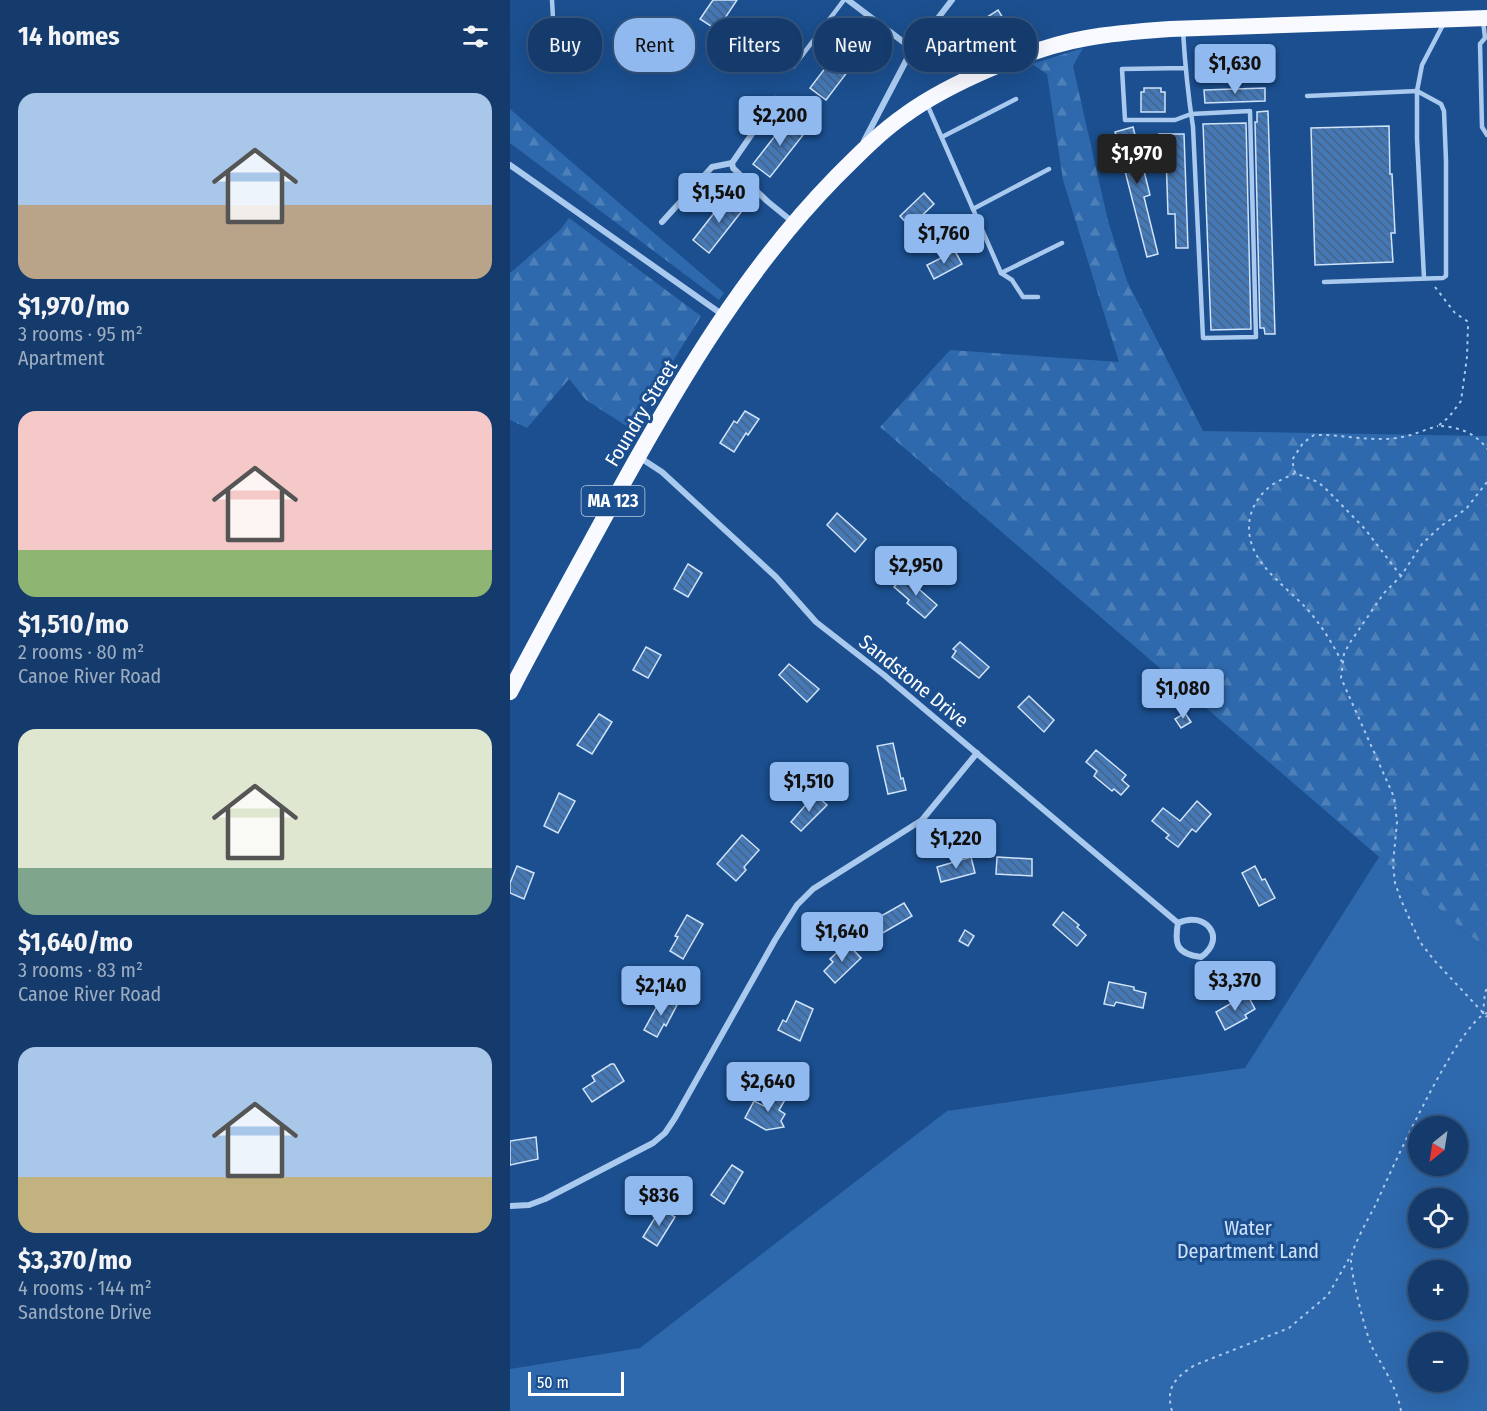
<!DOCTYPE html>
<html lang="en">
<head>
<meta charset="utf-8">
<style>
  body { margin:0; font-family:"Fira Sans Condensed",sans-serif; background:#1d4271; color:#f1f3f6; height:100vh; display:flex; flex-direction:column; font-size:22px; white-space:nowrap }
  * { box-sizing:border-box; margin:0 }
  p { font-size:20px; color:#9dadc1 }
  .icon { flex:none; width:33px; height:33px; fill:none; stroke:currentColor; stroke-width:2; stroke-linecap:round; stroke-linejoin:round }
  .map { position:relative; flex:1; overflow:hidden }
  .sheet { display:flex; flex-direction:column; background:#143b6b; width:510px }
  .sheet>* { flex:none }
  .hud { position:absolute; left:18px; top:18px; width:570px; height:54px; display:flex; gap:12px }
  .needle { width:39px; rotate:210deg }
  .tools { position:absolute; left:898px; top:1116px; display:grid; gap:12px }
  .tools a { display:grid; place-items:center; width:60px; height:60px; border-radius:50%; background:#143b6b; box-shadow:0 6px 24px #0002,0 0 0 2px #33557e; font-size:30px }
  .scale { position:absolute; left:18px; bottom:15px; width:96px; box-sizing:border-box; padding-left:6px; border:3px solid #fff; border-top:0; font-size:16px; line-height:21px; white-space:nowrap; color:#fff; -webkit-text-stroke:4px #1b4f8f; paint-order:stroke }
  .price { position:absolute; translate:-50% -51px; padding:0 14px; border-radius:6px; background:#90b9f0; color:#111; font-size:20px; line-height:39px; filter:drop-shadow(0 2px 3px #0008) }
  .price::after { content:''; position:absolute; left:50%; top:36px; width:18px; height:14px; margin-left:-9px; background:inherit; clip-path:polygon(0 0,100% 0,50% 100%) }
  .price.selected { background:#222; color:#fff }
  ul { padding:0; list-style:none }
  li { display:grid; align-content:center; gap:12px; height:318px; padding:0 18px }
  li span { display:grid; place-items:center; height:186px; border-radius:18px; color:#555 }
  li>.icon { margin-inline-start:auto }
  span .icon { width:108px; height:108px; fill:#fffc; stroke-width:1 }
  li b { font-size:26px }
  h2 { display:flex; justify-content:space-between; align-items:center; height:72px; padding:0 18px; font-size:26px }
  .pill { padding:0 21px; border-radius:24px; background:#143b6b; box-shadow:0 6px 24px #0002,0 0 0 2px #33557e; font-size:21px; line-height:54px }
  .pill.selected { background:#90b9f0; color:#111 }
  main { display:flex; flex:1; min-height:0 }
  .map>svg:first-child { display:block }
  .green { fill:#2e69ad; fill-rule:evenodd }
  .forest { fill:url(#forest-firs) }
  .building { fill:url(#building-back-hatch); stroke:#cfe3fa; stroke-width:1.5 }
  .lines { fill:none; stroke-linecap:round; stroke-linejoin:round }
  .path { stroke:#a9c9ee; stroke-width:2; stroke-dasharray:3 4.5; stroke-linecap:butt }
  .service { stroke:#a9c9ee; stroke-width:4.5 }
  .minor { stroke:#a9c9ee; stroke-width:6 }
  .trunk { stroke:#f8faff; stroke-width:16 }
  .labels { text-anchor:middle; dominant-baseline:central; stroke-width:6; stroke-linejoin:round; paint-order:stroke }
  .shield { fill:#1b4f8f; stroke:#bbcadd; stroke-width:1.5 }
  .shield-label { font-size:18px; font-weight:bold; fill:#fff }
  .street-label { font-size:20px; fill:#fff; stroke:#1b4f8f }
  .park-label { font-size:20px; fill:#cfe3fa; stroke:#1b4f8f }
</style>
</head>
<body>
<main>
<section class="sheet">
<h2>14 homes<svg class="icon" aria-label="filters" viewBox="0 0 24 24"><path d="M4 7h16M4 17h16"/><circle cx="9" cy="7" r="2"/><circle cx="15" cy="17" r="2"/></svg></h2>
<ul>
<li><span style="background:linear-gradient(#a9c7e8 60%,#b9a48a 0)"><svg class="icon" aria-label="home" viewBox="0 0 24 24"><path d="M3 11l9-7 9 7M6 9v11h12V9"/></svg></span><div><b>$1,970/mo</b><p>3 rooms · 95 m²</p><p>Apartment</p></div></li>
<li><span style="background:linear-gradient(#f6c9c9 75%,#8fb573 0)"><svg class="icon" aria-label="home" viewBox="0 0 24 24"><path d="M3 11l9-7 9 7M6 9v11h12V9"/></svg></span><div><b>$1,510/mo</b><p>2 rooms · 80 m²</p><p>Canoe River Road</p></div></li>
<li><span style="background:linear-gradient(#dfe7d0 75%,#7fa58c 0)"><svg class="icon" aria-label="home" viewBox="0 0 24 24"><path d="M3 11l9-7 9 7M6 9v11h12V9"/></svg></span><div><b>$1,640/mo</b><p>3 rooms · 83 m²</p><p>Canoe River Road</p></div></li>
<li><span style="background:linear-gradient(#a9c7e8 70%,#c2b280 0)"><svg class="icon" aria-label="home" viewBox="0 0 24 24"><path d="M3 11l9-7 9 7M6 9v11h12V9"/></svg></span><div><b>$3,370/mo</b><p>4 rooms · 144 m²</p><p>Sandstone Drive</p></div></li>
</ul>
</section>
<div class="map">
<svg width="977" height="1411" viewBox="0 0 977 1411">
  <defs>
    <pattern id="forest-firs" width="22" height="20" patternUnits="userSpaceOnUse" patternTransform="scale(1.5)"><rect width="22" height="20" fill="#2e69ad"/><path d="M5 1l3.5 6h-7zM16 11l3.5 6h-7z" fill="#4d80b9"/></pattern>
    <pattern id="building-back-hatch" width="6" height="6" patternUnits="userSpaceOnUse" patternTransform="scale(1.5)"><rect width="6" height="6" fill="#4478b7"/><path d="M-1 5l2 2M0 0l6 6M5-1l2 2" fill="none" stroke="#486282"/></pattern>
  </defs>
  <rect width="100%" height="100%" fill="#1b4f8f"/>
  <!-- green -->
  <path class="green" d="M869,857l108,93v461h-977v-42l130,-21 307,-237 298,-43zM909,1126h39v40h-39zM909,1198h39v40h-39zM909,1270h39v40h-39zM909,1342h39v40h-39z"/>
  <!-- forest -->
  <g class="forest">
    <polygon points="573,48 563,66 598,221 617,281 693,431 977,436 977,950 370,427 440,350 609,362 553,180 537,74 522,64"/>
    <polygon points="0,109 214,293 209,300 0,143"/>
    <polygon points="59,218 191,316 121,429 76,400 59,379 17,428 0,420 0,273 50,230"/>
  </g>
  <!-- building -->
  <g class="building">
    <polygon points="203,0 227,0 207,30 190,19"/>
    <polygon points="488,10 496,23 479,33 471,21"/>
    <polygon points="335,42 351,54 316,100 300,88"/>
    <polygon points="634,88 651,88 651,92 655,92 655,112 631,112 631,92 634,92"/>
    <polygon points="755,88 755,101 695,103 694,90"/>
    <polygon points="758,111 765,334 755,334 754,328 750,328 745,122 747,122 747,112"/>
    <polygon points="280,117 297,130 260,177 243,164"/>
    <polygon points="736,123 741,329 701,330 693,124"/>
    <polygon points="879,126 880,174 882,174 885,233 881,233 883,262 805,265 801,128"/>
    <polygon points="623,127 640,195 634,197 648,254 637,257 605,132"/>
    <polygon points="649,134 674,134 678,248 666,248 665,214 658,214 656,155 650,155"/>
    <polygon points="414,193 424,204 400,227 390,216"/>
    <polygon points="219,194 235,207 199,253 183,240"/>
    <polygon points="445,251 452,264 424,279 417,265"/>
    <polygon points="235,411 249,419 238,435 236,433 224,452 210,443 224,421 227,423"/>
    <polygon points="327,513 356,539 345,552 317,525"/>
    <polygon points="178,564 192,573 178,597 164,589"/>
    <polygon points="394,576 427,605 415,618 397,603 399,600 384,587"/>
    <polygon points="450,642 479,667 469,678 442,657 446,651 443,649"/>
    <polygon points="136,647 151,655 138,678 123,670"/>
    <polygon points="279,664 309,689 297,702 269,675"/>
    <polygon points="519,696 544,720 534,732 508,707"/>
    <polygon points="675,713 681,722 671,728 665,719"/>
    <polygon points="89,714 102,722 82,754 67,745"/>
    <polygon points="383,743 391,779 393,778 396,790 378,794 367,746"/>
    <polygon points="586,750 616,775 612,780 619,786 611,795 604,789 602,791 584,776 587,771 576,762"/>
    <polygon points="49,793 65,801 48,833 34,826"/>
    <polygon points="305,794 317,805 291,831 281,822"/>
    <polygon points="687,801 701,814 686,832 682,829 668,847 656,838 659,835 642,821 653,808 670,821"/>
    <polygon points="232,835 249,850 234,867 236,870 226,881 207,864"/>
    <polygon points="461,857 465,873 431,882 427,867"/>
    <polygon points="487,857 522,859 522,876 486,874"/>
    <polygon points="7,866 24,873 14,899 0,893 0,883"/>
    <polygon points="745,866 752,880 755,879 765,898 749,906 732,873"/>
    <polygon points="394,903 402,916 371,934 364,920"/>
    <polygon points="553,912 569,925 567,927 576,935 567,946 543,925"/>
    <polygon points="177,915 193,924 173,959 160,951 168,937 165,936"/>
    <polygon points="455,930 464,936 458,946 449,941"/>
    <polygon points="337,943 351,958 325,983 314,971 323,962 320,959"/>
    <polygon points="599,982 624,987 624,990 636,993 633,1008 606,1002 604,1006 594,1004"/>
    <polygon points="737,994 745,1009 735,1015 737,1018 715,1030 706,1012"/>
    <polygon points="152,997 167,1005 156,1026 154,1024 147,1037 134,1030"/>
    <polygon points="286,1001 303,1009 290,1041 268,1030 273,1020 276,1022"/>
    <polygon points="101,1064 104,1064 114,1081 82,1102 73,1089 85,1081 82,1076"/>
    <polygon points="262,1091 276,1098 269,1110 275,1114 271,1121 274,1127 256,1130 235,1118 244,1101 254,1106"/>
    <polygon points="26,1137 28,1159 0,1165 0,1141"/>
    <polygon points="222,1165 233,1172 214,1204 201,1195"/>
    <polygon points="151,1208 165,1217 147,1246 133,1237"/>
  </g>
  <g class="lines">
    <!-- path -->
    <g class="path">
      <path d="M925,287l20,26 12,8 1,5 -1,31 -6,44 -12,16 -11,9c19,0 38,7 49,23"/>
      <path d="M785,473c-9,5 -21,9 -28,16 -24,22 -23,53 -3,77 13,16 29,28 42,42 15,16 26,35 36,54"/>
      <polyline points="977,482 956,509 931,526 912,544 891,576 874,593 839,644 834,654 831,678 884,797 887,822 883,864 885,883 891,900 910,942 924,960 977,1017"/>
      <path d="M891,576l-36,-47 -37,-38 -10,-9 -23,-9 -3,-13 11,-17 11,-8c29,-1 59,8 88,2 12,-2 24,-8 36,-11"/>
      <polyline points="973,1014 975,992 977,989"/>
      <path d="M662,1411c-7,-24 4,-34 23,-46l94,-37 39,-33 22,-38"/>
      <path d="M891,1411c-4,-23 -17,-42 -28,-62 -7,-13 -22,-74 -22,-89 0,-11 18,-43 24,-54 15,-33 83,-184 112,-193"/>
    </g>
    <!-- service -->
    <g class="service">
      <polyline points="42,0 43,18"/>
      <polyline points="973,20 975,38 970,44 972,127 977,135"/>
      <path d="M673,31c2,33 5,64 10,96l10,211 53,-1 -6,-226 -59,3 -16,6h-50l-3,-51 63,-1"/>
      <polyline points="284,66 334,0"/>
      <polyline points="797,96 907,91 931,104 934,111 936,161 936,276 933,278 814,282"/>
      <polyline points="417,104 491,273 552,243"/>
      <polyline points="432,137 506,99"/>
      <polyline points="463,209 539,169"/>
      <polyline points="491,273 502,280 513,297 528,297"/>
      <polyline points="914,278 907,139 907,91 912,65 934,23"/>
    </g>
    <!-- minor -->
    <g class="minor">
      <polyline points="338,0 404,50"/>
      <polyline points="266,99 222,163 223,168 257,201 284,223"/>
      <polyline points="354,141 398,57 442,0"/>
      <polyline points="0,165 213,315"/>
      <polyline points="152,222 202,167 222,163"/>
      <path d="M129,457l23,15 114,105 40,45 68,53 294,248c27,-13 50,15 23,34 -24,-3 -27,-12 -23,-34"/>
      <polyline points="0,1206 19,1205 35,1199 143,1143 155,1133 165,1118 265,940 287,905 303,889 412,820 467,753"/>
    </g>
    <!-- trunk -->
    <path class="trunk" d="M0,692c36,-69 74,-137 111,-205 61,-110 126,-219 214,-309 22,-22 44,-45 70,-63 44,-32 128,-68 182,-77 27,-5 55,-7 83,-9l317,-11"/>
  </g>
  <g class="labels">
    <!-- shield labels -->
    <rect class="shield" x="71.5" y="486" width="63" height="30" rx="4.5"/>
    <g class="shield-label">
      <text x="103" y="501">MA 123</text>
    </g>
    <!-- street labels -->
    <g class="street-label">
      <text transform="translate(131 413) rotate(-59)">Foundry Street</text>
      <text transform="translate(404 681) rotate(39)">Sandstone Drive</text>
    </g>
    <!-- park labels -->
    <g class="park-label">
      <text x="738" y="1228">Water<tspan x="738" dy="23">Department Land</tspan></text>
    </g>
  </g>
</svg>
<div class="tools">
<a><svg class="needle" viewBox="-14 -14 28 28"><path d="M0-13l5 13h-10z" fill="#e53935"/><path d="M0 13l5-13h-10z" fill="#9dadc1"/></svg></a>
<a><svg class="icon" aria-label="locate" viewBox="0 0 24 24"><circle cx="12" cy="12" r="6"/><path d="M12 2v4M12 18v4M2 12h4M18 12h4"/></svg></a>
<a>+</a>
<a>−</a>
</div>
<div class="scale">50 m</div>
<b class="price" style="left:725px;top:95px">$1,630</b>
<b class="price" style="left:270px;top:147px">$2,200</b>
<b class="price selected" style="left:627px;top:185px">$1,970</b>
<b class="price" style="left:209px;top:224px">$1,540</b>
<b class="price" style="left:434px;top:265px">$1,760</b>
<b class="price" style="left:406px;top:597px">$2,950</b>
<b class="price" style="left:673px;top:720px">$1,080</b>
<b class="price" style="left:299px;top:813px">$1,510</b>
<b class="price" style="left:446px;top:870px">$1,220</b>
<b class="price" style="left:332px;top:963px">$1,640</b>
<b class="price" style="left:725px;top:1012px">$3,370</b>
<b class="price" style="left:151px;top:1017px">$2,140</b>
<b class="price" style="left:258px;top:1113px">$2,640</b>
<b class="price" style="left:149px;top:1227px">$836</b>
<div class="hud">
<a class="pill">Buy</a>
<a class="pill selected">Rent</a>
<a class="pill">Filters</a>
<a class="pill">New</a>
<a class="pill">Apartment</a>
</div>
</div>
</main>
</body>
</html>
